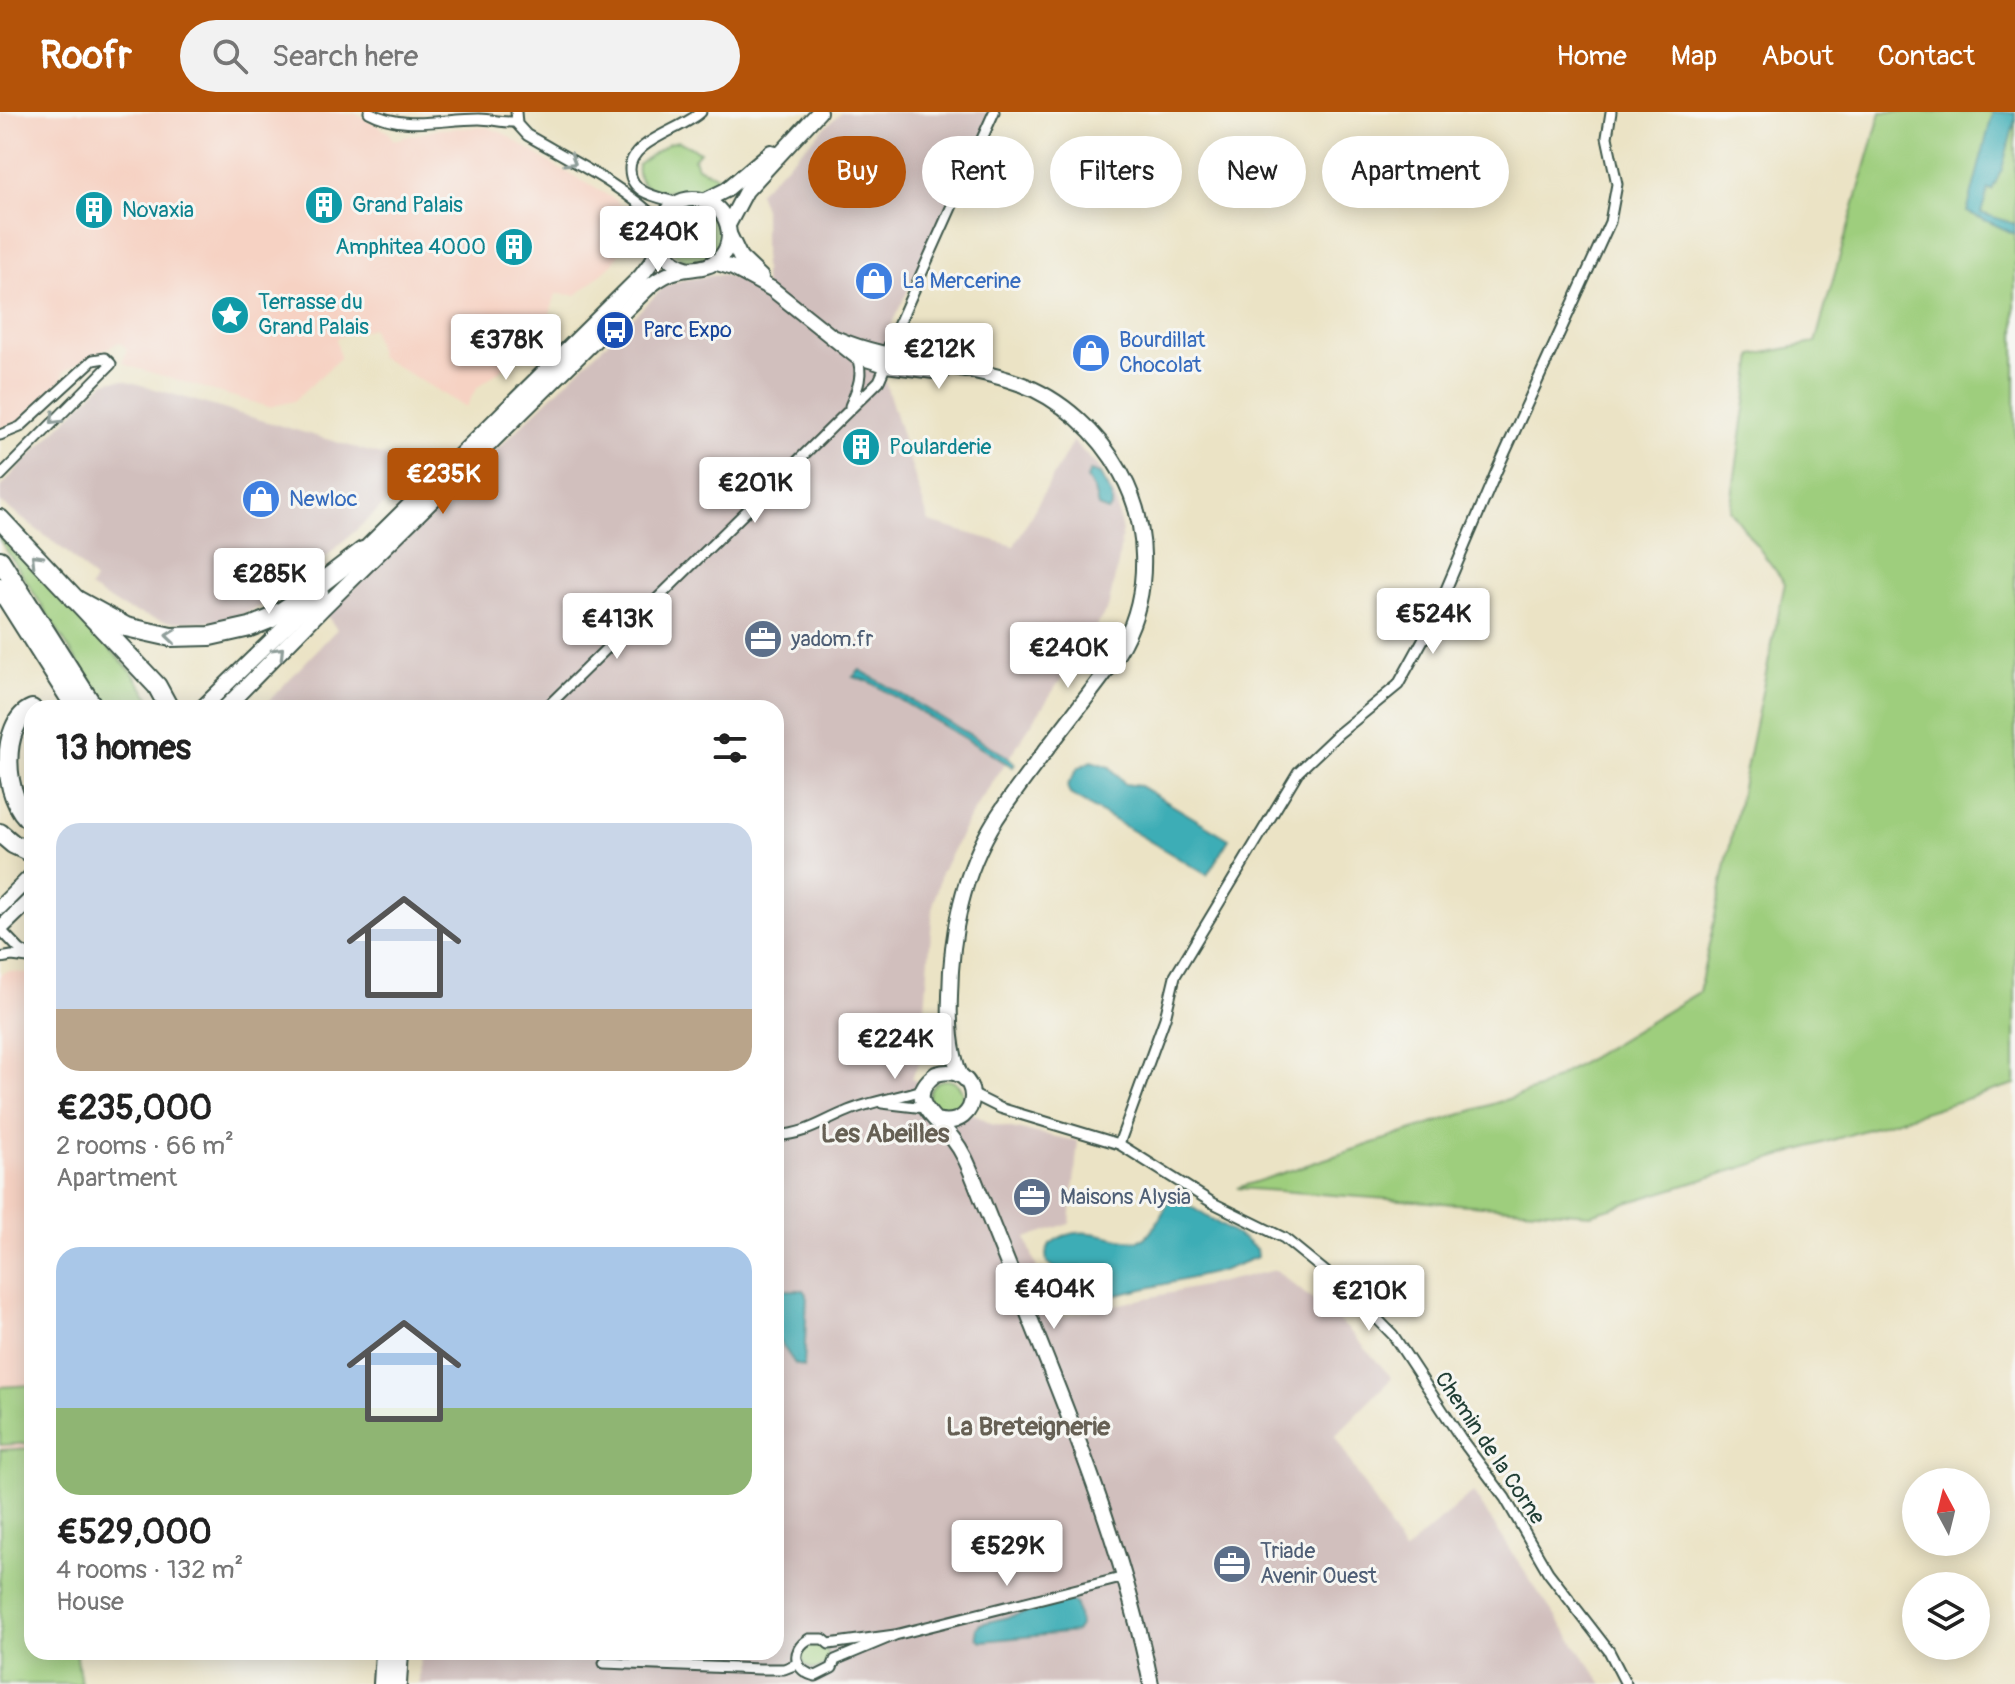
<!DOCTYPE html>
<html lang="en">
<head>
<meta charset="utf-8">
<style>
  body { margin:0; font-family:Pangolin,sans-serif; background:#f2f2f2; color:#222; height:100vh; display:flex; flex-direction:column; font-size:30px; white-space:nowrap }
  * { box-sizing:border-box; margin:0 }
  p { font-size:26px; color:#767676 }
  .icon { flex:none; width:44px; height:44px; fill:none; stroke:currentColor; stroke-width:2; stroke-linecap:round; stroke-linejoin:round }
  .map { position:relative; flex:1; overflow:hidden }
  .details { position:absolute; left:24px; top:588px; width:760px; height:960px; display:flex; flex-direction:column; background:#fff; border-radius:24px; box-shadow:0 4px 20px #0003 }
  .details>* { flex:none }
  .banner { position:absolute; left:808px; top:24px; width:760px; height:72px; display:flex; gap:16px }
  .needle { width:52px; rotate:353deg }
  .tools { position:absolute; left:1902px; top:1356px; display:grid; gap:16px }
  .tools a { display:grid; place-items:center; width:88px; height:88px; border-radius:50%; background:#fff; box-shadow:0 4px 20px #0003; font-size:40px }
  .price { position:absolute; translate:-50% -68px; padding:0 18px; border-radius:8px; background:#fff; color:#222; font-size:26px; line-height:52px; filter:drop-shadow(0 2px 4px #0008) }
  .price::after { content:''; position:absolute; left:50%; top:48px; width:24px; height:18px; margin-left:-12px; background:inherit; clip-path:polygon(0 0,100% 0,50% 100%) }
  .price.on { background:#b45309; color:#fff }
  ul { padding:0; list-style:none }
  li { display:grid; align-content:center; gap:16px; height:424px; padding:0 32px }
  li span { display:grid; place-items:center; height:248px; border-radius:24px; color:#555 }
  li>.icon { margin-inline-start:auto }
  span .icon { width:144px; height:144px; fill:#fffc; stroke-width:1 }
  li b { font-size:34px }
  h2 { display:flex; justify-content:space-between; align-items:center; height:96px; padding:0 32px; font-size:34px }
  .tag { padding:0 28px; border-radius:36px; background:#fff; box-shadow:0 4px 20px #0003; font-size:28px; line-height:72px }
  .tag.on { background:#b45309; color:#fff }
  header { display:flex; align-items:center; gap:48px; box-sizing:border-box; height:112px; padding:0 40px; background:#b45309; color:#fff }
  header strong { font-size:38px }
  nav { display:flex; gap:44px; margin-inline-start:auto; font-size:28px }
  .search { width:560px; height:72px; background:#f2f2f2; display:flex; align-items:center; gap:20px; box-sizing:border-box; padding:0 28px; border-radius:44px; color:#767676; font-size:30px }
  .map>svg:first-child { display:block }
  .built { fill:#f6d2c3 }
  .industrial { fill:#d1bfbd }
  .green { fill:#9ece7d; stroke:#5e8658; stroke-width:2 }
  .water { fill:#3cadb6; stroke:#2e7575; stroke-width:2 }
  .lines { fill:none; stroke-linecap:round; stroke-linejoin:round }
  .street-casing { stroke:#3e564a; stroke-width:13 }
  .secondary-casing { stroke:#3e564a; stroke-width:18 }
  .highway-casing { stroke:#3e564a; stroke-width:22 }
  .street { stroke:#fff; stroke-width:9 }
  .secondary { stroke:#fff; stroke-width:14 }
  .highway { stroke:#fff; stroke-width:18 }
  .oneway { stroke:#8f9e9a }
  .labels { text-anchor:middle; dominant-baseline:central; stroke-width:6; stroke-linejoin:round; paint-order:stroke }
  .culture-label { font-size:22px; fill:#0d838f; stroke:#f6f6f2; text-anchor:start }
  .shop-label { font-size:22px; fill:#366cbe; stroke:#f6f6f2; text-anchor:start }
  .transit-label { font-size:22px; fill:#164399; stroke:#f6f6f2; text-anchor:start }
  .service-label { font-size:22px; fill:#4e5e75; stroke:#f6f6f2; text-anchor:start }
  .street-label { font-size:22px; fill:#1f3d34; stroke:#f6f6f2 }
  .quarter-label { font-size:26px; font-weight:bold; fill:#666054; stroke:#f6f6f2 }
</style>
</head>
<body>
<header>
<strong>Roofr</strong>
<div class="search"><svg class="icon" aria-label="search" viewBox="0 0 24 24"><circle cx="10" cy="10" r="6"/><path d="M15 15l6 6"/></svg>Search here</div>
<nav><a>Home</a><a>Map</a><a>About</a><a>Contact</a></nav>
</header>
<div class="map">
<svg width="2015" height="1572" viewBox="0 0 2015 1572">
  <rect width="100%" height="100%" fill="#f6f6f2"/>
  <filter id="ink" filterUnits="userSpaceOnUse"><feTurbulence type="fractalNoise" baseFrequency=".0125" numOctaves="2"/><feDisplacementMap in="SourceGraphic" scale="16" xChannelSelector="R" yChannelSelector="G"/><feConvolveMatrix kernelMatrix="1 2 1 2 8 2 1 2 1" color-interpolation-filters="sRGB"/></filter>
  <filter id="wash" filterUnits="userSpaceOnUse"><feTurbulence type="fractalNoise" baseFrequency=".006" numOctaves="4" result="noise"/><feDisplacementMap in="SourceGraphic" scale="32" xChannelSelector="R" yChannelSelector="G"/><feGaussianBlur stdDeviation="1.8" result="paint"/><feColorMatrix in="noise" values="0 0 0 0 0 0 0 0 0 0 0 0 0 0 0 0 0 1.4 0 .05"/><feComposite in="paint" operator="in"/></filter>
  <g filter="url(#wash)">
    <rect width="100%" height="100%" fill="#ebe3c5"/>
    <!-- built -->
    <g class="built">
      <polygon points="0,0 345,0 346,3 356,1 390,21 393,28 439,17 487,15 505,22 561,58 562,57 616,88 629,104 630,123 613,151 591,171 576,183 556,182 550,201 554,216 476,277 466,295 380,245 372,216 336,226 340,246 294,289 269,295 129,254 123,250 127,237 119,230 64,259 62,268 19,309 0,317"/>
      <polygon points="7,859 32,862 32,1512 0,1515 0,862"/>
    </g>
    <!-- industrial -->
    <g class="industrial">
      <polygon points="841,0 995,0 893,209 879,250 929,410 1014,434 1073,329 1097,354 1116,387 1122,421 1118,452 1108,496 969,706 941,761 933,794 921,948 911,966 991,1012 1078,1029 1070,1111 1026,1126 1055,1206 1276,1158 1347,1216 1392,1266 1335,1324 1404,1440 1473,1380 1532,1471 1603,1572 419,1572 420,1540 776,1540 776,596 262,596 337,517 326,503 664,175 681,168 723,162 742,169 764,181 764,97 758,80"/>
      <polygon points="112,268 124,268 425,356 284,483 238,505 221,509 172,510 152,506 121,495 90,476 95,468 68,441 0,390 0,377 14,360 103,271"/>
    </g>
    <!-- green -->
    <g class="green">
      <polygon points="1881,0 2015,0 2015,972 1591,1102 1237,1076 1538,977 1699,880 1785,471 1730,398 1753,243 1815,231"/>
      <path d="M678,29l22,11 -6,7 3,8 31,14c-5,3 -12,8 -17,9 -6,1 -14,-1 -20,0 -20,1 -57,7 -53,-26l31,-21z"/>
      <circle cx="694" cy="122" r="28"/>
      <polygon points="0,423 132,560 157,596 107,596 0,428"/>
      <circle cx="946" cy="985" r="17"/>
      <polygon points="32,1273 32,1331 0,1333 0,1275"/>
      <polygon points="32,1336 32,1540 76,1540 81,1572 0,1572 0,1338"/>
      <circle cx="815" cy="1544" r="13"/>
    </g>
    <!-- water -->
    <g class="water">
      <polygon points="1993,0 2015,0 2015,8 2002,57 1992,78 1988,77 1981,101 2015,112 2015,122 1967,100"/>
      <polygon points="1090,359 1100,362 1112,385 1112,395 1108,399 1098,395 1094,378 1087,366"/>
      <polygon points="860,558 1008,645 1015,652 1013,655 868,569 853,565"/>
      <polygon points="1091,649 1110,655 1125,672 1140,674 1229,727 1207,763 1070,682 1067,674 1078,656"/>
      <path d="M1175,1085l70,43 11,9 1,8 -35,14 -118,27 -12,-5 -11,-26 -27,1 -7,-5 -1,-10 4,-9c36,-29 78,8 96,-7 10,-9 17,-26 24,-37z"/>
      <polygon points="776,1178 804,1178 807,1182 804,1255 795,1252 776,1224"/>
      <polygon points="1072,1489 1076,1493 1080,1514 1076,1520 982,1529 977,1526 976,1516 980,1512"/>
    </g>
  </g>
  <g filter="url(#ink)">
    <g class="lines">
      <!-- street casing -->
      <g class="street-casing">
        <g id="street">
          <path d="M369,0c35,19 72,7 110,7 13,0 24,4 37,3"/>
          <path d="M516,0l1,12 10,11c45,26 97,51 134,88"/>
          <path d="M679,91c-19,-6 -48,-8 -49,-33 -1,-29 52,-40 71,-58"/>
          <path d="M850,294c7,-16 15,-33 6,-50"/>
          <polyline points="0,323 20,315 93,248 105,246 111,252 0,364"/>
          <polyline points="546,596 879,269 886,253 888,236 994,0"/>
          <polyline points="0,817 20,838 32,845"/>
          <polyline points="0,846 12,844 28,846"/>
          <polyline points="972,982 1000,996 1119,1032 1213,1091 1284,1126 1354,1183 1393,1223 1464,1331 1505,1386 1548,1460 1609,1539 1626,1572"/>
          <polyline points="882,991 925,996"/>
          <path d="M776,1024c33,-3 43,-13 72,-25 23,-10 50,-13 74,-21"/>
          <polyline points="1119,1032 1165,906 1175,864 1298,660 1338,622 1398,573 1430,515 1497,358 1610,110 1617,72 1607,25 1611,0"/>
          <path d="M895,1523l-60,25 -3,8 -16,8c-21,-4 -27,-25 -7,-37h14l6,5 66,-9 230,-58"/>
          <polyline points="604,1551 760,1557 784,1557 797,1552"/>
        </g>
      </g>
      <!-- secondary casing -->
      <g class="secondary-casing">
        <g id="secondary">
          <polyline points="704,89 726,78 771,40"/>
          <polyline points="728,113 746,79 819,0"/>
          <polyline points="729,122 740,145 761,165"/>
          <polyline points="714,150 733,156 772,177 856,244 886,253 942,260"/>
          <path d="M835,226c56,25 124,24 183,45 43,15 81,50 103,90 28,50 30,118 3,169 -12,24 -29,44 -45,65 -28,37 -58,74 -83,112 -34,55 -45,114 -46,177 -1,27 0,53 10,79"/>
          <polyline points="356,446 641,164 653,148 660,131"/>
          <polyline points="202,596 321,480"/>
          <path d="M225,596l98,-100 328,-323c8,-6 17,-12 27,-14 14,-4 29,-1 41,-12 19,-19 9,-53 -17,-59 -45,-10 -61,57 -13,69"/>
          <polyline points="0,795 32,763"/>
          <polyline points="0,817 32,786"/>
          <path d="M936,1008c49,12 47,-60 0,-46 -34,25 1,44 17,65 11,14 16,28 23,45 64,164 140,327 175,500"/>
        </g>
      </g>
      <!-- highway casing -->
      <g class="highway-casing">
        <g id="highway">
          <polyline points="0,407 157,574 169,596"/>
          <polyline points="0,448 94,596"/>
          <polyline points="0,476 76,596"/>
          <polyline points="73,486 126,515 171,525 210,524 250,515 270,507 296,490 363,439"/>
          <path d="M32,597c-32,13 -31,90 0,113"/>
          <polyline points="0,721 13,732 32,741"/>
          <polyline points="383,1572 385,1540"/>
          <polyline points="397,1572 399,1540"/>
        </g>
      </g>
      <!-- street -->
      <use href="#street" class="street"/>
      <!-- secondary -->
      <use href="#secondary" class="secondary"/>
      <!-- highway -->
      <use href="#highway" class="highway"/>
    </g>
    <!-- one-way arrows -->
    <defs><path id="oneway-chevron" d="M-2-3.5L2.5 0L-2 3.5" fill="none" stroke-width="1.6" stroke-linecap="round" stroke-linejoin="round" transform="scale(2)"/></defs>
    <g class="oneway">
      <use href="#oneway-chevron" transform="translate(571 49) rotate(31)"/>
      <use href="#oneway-chevron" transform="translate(55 307) rotate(136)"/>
      <use href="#oneway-chevron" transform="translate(36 447) rotate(-134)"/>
      <use href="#oneway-chevron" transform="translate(171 524) rotate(-174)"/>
      <use href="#oneway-chevron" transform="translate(279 540) rotate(-46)"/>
    </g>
  </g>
  <!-- icons -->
  <defs>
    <g id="building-disc" transform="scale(2)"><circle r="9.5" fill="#0f9aa8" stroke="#f6f6f2"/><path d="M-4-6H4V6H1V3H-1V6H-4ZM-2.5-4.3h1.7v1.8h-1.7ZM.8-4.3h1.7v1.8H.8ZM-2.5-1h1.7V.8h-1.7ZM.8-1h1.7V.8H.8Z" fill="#fff"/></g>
    <g id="shop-disc" transform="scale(2)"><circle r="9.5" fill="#3f7fe0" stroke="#f6f6f2"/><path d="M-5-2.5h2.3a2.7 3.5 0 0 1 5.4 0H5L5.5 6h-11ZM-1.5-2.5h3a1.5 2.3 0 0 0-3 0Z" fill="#fff"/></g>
    <g id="sight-disc" transform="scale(2)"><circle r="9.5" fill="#0f9aa8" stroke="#f6f6f2"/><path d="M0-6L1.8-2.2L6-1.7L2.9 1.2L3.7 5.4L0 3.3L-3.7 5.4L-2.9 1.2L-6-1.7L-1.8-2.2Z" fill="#fff"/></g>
    <g id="bus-disc" transform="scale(2)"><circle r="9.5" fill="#1a4fb4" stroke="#f6f6f2"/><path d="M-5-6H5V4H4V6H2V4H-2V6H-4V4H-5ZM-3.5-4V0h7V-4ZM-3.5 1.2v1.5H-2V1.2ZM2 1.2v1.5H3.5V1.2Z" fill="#fff"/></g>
    <g id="office-disc" transform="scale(2)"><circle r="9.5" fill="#5c6f8a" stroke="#f6f6f2"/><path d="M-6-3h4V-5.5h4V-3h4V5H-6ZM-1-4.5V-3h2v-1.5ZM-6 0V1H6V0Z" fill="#fff"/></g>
  </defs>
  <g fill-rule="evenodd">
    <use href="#building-disc" x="324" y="93"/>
    <use href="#building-disc" x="94" y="98"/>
    <use href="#building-disc" x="514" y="135"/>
    <use href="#shop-disc" x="874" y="169"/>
    <use href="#sight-disc" x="230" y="203"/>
    <use href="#bus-disc" x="615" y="218"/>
    <use href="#shop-disc" x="1091" y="241"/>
    <use href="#building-disc" x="861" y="335"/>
    <use href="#shop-disc" x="261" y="387"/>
    <use href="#office-disc" x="763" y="527"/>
    <use href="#office-disc" x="1032" y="1085"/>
    <use href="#office-disc" x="1232" y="1452"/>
  </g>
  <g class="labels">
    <!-- culture labels -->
    <g class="culture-label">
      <text x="352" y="93">Grand Palais</text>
      <text x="122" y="98">Novaxia</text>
      <text x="486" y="135" text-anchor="end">Amphitea 4000</text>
      <text x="258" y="190">Terrasse du<tspan x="258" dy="25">Grand Palais</tspan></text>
      <text x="889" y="335">Poularderie</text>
    </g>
    <!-- shop labels -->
    <g class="shop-label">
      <text x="902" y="169">La Mercerine</text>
      <text x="1119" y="228">Bourdillat<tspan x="1119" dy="25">Chocolat</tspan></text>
      <text x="289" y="387">Newloc</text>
    </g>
    <!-- transit labels -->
    <g class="transit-label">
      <text x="643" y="218">Parc Expo</text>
    </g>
    <!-- service labels -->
    <g class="service-label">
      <text x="791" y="527">yadom.fr</text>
      <text x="1060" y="1085">Maisons Alysia</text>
      <text x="1260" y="1439">Triade<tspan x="1260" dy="25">Avenir Ouest</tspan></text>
    </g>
    <!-- street labels -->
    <g class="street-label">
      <text transform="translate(1490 1336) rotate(56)">Chemin de la Corne</text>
    </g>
    <!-- quarter labels -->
    <g class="quarter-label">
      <text x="885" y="1022">Les Abeilles</text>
      <text x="1028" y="1315">La Breteignerie</text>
    </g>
  </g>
</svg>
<div class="tools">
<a><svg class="needle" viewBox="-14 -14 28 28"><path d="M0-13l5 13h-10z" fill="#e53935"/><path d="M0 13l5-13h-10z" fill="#767676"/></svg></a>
<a><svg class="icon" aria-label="layers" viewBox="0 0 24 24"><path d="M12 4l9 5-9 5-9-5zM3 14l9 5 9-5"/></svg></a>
</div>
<b class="price" style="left:658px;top:162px">€240K</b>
<b class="price" style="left:506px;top:270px">€378K</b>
<b class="price" style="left:939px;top:279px">€212K</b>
<b class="price on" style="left:443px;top:404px">€235K</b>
<b class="price" style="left:755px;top:413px">€201K</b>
<b class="price" style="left:269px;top:504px">€285K</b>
<b class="price" style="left:1433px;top:544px">€524K</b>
<b class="price" style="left:617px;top:549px">€413K</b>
<b class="price" style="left:1068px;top:578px">€240K</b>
<b class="price" style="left:895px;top:969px">€224K</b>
<b class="price" style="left:1054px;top:1219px">€404K</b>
<b class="price" style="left:1369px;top:1221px">€210K</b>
<b class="price" style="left:1007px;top:1476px">€529K</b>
<div class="banner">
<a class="tag on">Buy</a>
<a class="tag">Rent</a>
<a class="tag">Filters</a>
<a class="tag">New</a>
<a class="tag">Apartment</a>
</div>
<section class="details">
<h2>13 homes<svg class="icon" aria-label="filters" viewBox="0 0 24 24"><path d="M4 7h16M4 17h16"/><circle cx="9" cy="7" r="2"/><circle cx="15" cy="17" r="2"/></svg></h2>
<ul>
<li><span style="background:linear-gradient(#c9d6e8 75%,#b9a48a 0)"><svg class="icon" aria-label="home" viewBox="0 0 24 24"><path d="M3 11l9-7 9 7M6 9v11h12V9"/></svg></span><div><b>€235,000</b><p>2 rooms · 66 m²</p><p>Apartment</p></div></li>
<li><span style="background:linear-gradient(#a9c7e8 65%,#8fb573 0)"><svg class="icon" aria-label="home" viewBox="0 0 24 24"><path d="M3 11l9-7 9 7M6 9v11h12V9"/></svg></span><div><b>€529,000</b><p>4 rooms · 132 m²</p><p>House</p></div></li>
</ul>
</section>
</div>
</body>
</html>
